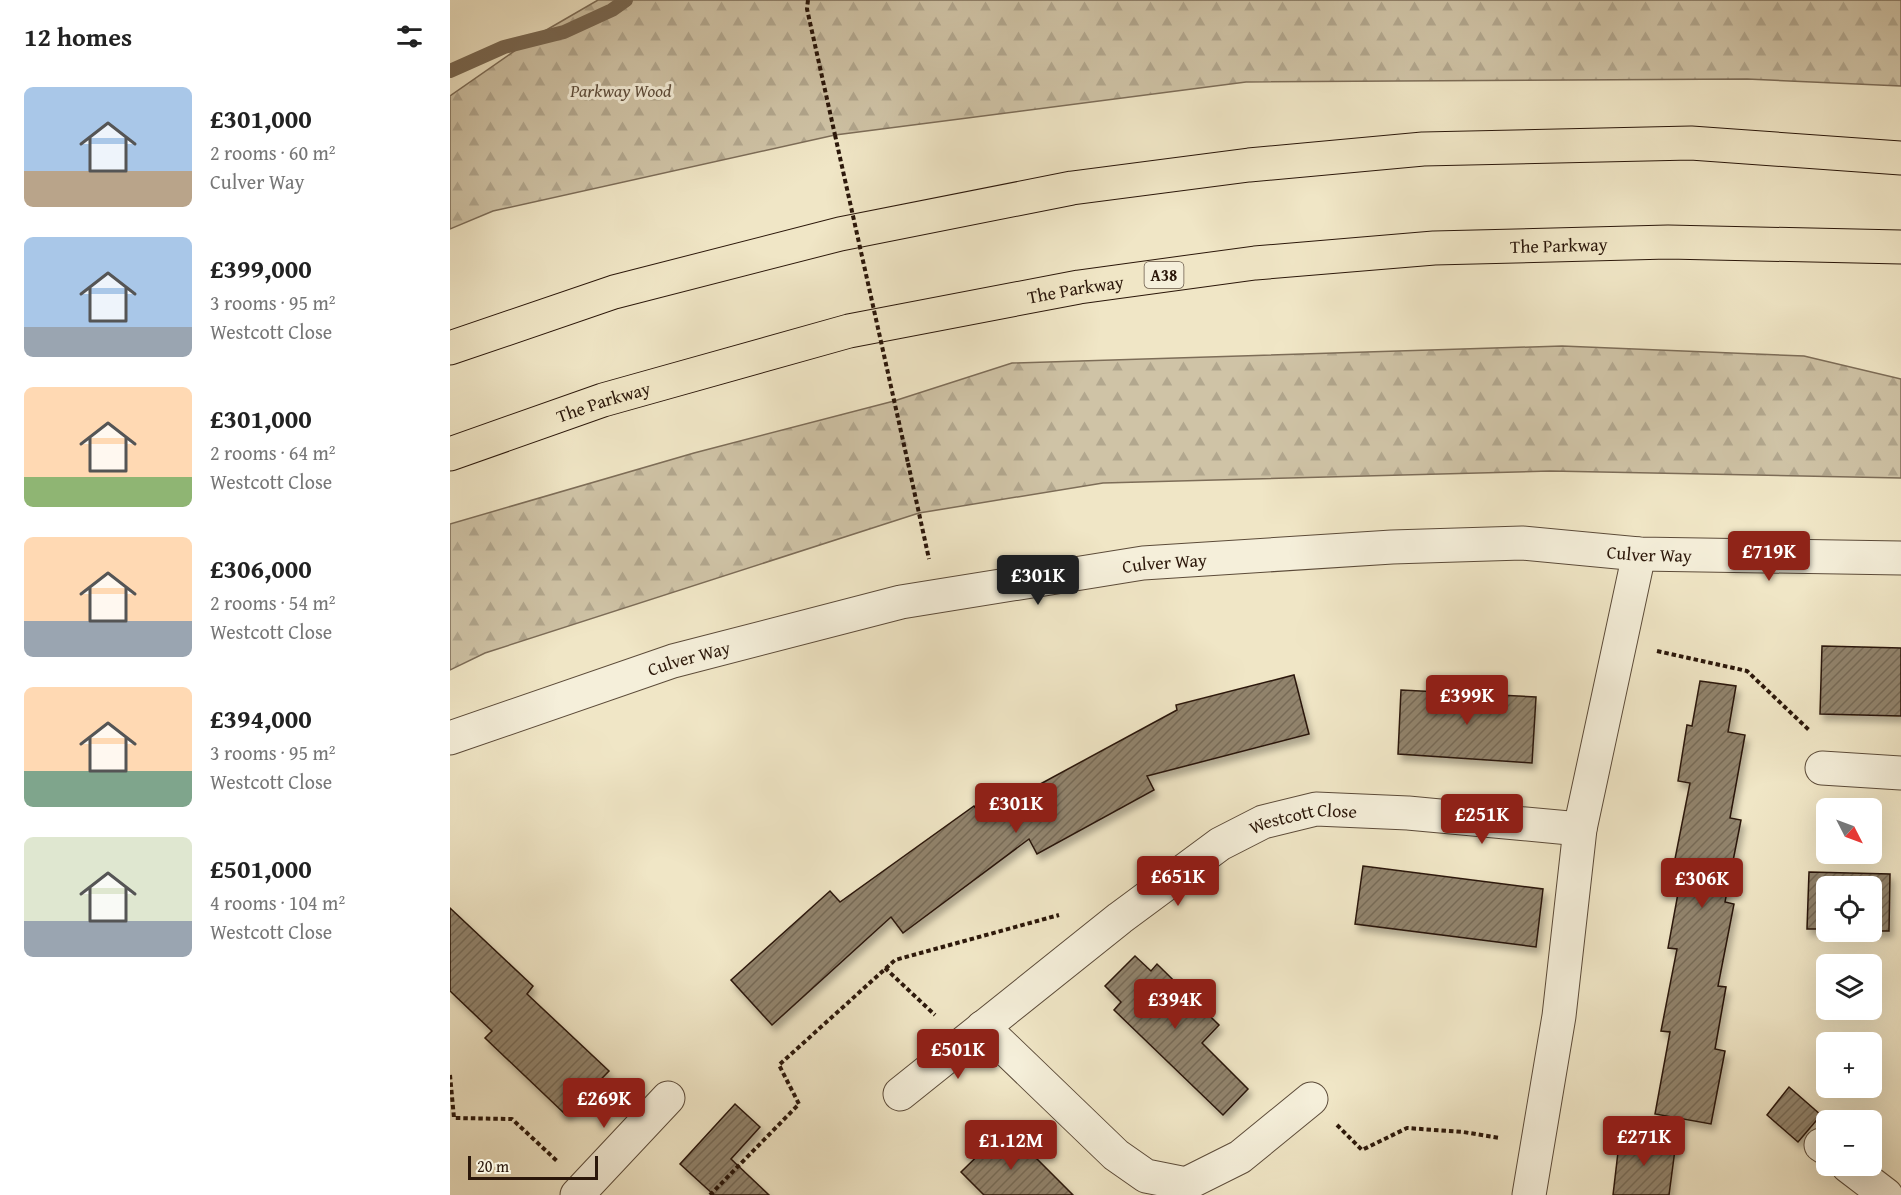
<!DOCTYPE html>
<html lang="en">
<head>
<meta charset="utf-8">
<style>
  body { margin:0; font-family:"Gentium Book Plus",serif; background:#f2f2f2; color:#222; height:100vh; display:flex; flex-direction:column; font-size:22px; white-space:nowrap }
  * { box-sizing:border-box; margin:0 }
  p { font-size:20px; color:#767676 }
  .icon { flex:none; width:33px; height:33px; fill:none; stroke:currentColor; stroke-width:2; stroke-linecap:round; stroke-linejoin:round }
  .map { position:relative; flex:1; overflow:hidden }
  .panel { display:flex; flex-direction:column; background:#fff; width:450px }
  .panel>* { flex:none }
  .needle { width:39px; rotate:132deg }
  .buttons { position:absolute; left:1366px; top:798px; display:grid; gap:12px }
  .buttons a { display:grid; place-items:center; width:66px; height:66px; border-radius:9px; background:#fff; box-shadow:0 6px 24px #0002; font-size:30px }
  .scale { position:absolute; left:18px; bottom:15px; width:130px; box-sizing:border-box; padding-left:6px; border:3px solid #2b170a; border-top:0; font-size:16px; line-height:21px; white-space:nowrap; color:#2b170a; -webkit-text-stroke:4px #f5efda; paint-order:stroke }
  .price { position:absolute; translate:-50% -51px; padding:0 14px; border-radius:6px; background:#8f2418; color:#fff; font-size:20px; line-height:39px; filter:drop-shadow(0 2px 3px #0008) }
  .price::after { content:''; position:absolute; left:50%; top:36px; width:18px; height:14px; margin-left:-9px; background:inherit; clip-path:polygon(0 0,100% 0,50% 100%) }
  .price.active { background:#222; color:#fff }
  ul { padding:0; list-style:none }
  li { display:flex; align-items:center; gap:18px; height:150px; padding:0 24px }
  li span { display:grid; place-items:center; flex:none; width:168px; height:120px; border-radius:9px; color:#555 }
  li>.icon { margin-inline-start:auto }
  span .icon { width:72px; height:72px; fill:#fffc; stroke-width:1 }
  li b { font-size:26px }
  h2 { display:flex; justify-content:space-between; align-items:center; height:72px; padding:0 24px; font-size:26px }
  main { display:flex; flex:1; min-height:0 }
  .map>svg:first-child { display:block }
  .forest { fill:url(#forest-firs); stroke:#7d6d58; stroke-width:1.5 }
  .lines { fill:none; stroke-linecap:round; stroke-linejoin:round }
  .stream { stroke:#796954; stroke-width:14 }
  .building { fill:url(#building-hatch); stroke:#2b170a; stroke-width:1.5; filter:url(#shadow) }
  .minor-casing { stroke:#5c4b39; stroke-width:35 }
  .highway-casing { stroke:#2b170a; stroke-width:35 }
  .path { stroke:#2b170a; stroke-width:4; stroke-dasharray:4.5 3; stroke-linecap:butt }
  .minor { stroke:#f5efda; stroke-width:33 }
  .highway { stroke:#f0e6c6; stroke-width:33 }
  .path-bridge { stroke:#2b170a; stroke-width:4; stroke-dasharray:4.5 3; stroke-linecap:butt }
  .labels { text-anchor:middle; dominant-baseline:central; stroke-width:6; stroke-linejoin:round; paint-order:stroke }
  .shield { fill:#f5efda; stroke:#685848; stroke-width:1.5 }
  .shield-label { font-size:16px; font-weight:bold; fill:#2b170a }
  .park-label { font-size:18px; font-style:italic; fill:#5c4b39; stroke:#f5efda }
  .street-label { font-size:18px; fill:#2b170a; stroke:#f5efda }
</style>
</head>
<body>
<main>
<section class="panel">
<h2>12 homes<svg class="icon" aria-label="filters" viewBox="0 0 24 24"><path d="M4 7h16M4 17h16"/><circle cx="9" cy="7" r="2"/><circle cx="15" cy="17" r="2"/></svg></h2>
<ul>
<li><span style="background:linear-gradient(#a9c7e8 70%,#b9a48a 0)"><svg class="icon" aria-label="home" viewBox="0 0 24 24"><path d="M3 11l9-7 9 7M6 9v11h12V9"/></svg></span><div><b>£301,000</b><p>2 rooms · 60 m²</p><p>Culver Way</p></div></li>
<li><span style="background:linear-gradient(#a9c7e8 75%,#9aa5b1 0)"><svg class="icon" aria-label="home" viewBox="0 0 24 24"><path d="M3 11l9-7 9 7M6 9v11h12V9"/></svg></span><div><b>£399,000</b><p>3 rooms · 95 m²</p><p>Westcott Close</p></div></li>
<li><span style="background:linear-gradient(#ffd9b3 75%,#8fb573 0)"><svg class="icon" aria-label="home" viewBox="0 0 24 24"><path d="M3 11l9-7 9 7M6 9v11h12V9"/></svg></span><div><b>£301,000</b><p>2 rooms · 64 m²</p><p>Westcott Close</p></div></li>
<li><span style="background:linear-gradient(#ffd9b3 70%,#9aa5b1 0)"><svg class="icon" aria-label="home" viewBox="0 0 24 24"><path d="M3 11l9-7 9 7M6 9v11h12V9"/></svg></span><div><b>£306,000</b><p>2 rooms · 54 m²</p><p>Westcott Close</p></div></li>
<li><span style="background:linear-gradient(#ffd9b3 70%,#7fa58c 0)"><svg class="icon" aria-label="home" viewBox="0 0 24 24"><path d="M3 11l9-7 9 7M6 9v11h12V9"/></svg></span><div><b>£394,000</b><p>3 rooms · 95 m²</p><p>Westcott Close</p></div></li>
<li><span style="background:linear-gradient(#dfe7d0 70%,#9aa5b1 0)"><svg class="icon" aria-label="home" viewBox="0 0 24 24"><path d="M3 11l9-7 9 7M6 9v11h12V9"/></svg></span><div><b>£501,000</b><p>4 rooms · 104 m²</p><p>Westcott Close</p></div></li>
</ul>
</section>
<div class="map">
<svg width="1451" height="1195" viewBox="0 0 1451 1195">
  <defs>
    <pattern id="forest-firs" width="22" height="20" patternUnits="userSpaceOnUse" patternTransform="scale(1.5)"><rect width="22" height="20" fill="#cfc3a6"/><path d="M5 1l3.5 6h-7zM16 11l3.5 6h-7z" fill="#b2a78e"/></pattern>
    <pattern id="building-hatch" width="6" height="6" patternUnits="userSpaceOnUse" patternTransform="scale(1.5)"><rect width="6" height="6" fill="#91836c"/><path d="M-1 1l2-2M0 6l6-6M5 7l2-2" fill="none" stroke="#776a57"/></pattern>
    <filter id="shadow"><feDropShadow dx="3.5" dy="6" stdDeviation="3" flood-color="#0004"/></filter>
  </defs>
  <rect width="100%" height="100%" fill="#f0e6c6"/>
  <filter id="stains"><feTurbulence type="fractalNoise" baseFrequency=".00333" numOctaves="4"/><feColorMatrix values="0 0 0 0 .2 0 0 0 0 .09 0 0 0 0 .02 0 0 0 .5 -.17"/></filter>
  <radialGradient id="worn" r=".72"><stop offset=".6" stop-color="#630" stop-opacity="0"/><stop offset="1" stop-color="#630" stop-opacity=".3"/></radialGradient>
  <!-- forest -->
  <g class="forest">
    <polygon points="148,0 1451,0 1451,86 1297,79 796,82 385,135 43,211 0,229 0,96 86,36"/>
    <polygon points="1112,346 1354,356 1451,379 1451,478 1100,471 653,483 469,513 35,653 0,670 0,524 244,453 444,401 562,363"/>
  </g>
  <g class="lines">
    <!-- stream -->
    <polyline class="stream" points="0,71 54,47 114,32 162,10 176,0"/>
  </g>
  <!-- building -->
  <g class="building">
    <polygon points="1372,646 1451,648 1451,716 1370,714"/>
    <polygon points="844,675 859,734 697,776 704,790 587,854 579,839 453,933 441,917 322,1025 281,980 380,891 390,902 524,806 534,818 581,791 581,789 727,710 726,705"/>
    <polygon points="1250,681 1286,686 1278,732 1295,735 1280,818 1291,820 1275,902 1284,904 1268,986 1276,987 1265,1049 1275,1051 1261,1124 1205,1114 1220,1032 1211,1031 1227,949 1218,948 1233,866 1224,864 1240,783 1228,781 1237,725 1242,726"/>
    <polygon points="951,690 1086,697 1082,763 948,754"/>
    <polygon points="913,866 1093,889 1086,947 905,924"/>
    <polygon points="1359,872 1440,874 1439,931 1422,931 1422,886 1377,886 1377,929 1357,929"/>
    <polygon points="0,908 83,986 77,994 159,1071 116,1115 35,1038 42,1031 0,991"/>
    <polygon points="685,956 701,971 707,964 769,1025 752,1043 798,1089 773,1115 664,1010 671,1002 655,986"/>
    <polygon points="1339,1087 1371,1115 1348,1142 1317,1115"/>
    <polygon points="285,1104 310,1127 281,1159 319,1195 264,1195 230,1164"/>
    <polygon points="556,1128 623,1195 534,1195 511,1172"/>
    <polygon points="1170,1135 1226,1142 1219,1195 1163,1195"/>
  </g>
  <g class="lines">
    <!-- minor casing -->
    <g class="minor-casing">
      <g id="minor">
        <path id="s1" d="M0,738l223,-77 228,-59 242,-39 249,-16 130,-4 117,11 262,4"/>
        <polyline points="1372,768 1451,773"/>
        <polyline points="533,1027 666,1155 696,1176 736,1184 790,1157 861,1099"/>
        <path id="s2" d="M450,1094l220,-176 100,-74 43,-22 53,-13 92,4 172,16"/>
        <polyline points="1371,1145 1377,1149"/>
        <polyline points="1398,1166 1436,1195"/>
        <polyline points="127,1195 218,1098"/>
        <polyline points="1079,1195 1109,1016 1130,829 1189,554"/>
      </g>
    </g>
    <!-- highway casing -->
    <g class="highway-casing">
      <g id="highway">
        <polyline points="0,348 164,292 390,234 622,188 799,165 973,149 1241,143 1451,158"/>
        <path id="s3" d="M0,454l153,-54 246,-69 230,-44 176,-24 179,-15 234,-6 233,5"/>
      </g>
    </g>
    <!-- path -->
    <g class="path">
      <polyline points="358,0 357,9 385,135"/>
      <polyline points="458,463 479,559"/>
      <polyline points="1207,651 1297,671 1359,730"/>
      <polyline points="435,968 485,1015"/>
      <polyline points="0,1075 4,1118 62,1119 107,1161"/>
      <polyline points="887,1125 912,1150 957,1128 1013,1132 1050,1138"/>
      <polyline points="260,1195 349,1104 329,1065 445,960 609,915"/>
    </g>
    <!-- minor -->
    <use href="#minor" class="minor"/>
    <!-- highway -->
    <use href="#highway" class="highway"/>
    <!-- path-bridge -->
    <polyline class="path-bridge" points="385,135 458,463"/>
  </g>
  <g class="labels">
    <!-- shield labels -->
    <rect class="shield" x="694.5" y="262" width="39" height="26" rx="4.5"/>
    <g class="shield-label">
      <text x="714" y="275">A38</text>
    </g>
    <!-- park labels -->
    <g class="park-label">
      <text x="171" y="90">Parkway Wood</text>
    </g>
    <!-- street labels -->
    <g class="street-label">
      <text stroke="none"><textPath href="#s3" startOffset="1134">The Parkway</textPath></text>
      <text stroke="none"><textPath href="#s3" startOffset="648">The Parkway</textPath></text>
      <text stroke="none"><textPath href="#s3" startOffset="162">The Parkway</textPath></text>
      <text stroke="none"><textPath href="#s1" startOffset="1224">Culver Way</textPath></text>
      <text stroke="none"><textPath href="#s1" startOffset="738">Culver Way</textPath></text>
      <text stroke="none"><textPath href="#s1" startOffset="252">Culver Way</textPath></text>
      <text stroke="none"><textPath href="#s2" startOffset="495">Westcott Close</textPath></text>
    </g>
  </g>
  <rect width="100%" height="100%" filter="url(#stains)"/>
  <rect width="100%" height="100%" fill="url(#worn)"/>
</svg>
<div class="buttons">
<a><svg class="needle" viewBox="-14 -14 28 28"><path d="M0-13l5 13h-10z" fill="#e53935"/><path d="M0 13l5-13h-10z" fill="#767676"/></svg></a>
<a><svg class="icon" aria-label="locate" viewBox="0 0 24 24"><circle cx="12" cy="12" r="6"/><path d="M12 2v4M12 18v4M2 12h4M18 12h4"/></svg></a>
<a><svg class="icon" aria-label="layers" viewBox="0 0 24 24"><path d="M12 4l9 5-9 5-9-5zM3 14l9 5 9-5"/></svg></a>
<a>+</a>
<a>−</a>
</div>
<div class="scale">20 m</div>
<b class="price" style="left:1319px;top:582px">£719K</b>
<b class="price active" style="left:588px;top:606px">£301K</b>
<b class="price" style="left:1017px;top:726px">£399K</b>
<b class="price" style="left:566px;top:834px">£301K</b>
<b class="price" style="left:1032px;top:845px">£251K</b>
<b class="price" style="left:728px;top:907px">£651K</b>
<b class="price" style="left:1252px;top:909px">£306K</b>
<b class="price" style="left:725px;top:1030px">£394K</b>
<b class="price" style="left:508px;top:1080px">£501K</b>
<b class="price" style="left:154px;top:1129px">£269K</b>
<b class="price" style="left:1194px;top:1167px">£271K</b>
<b class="price" style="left:561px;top:1171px">£1.12M</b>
</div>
</main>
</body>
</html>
